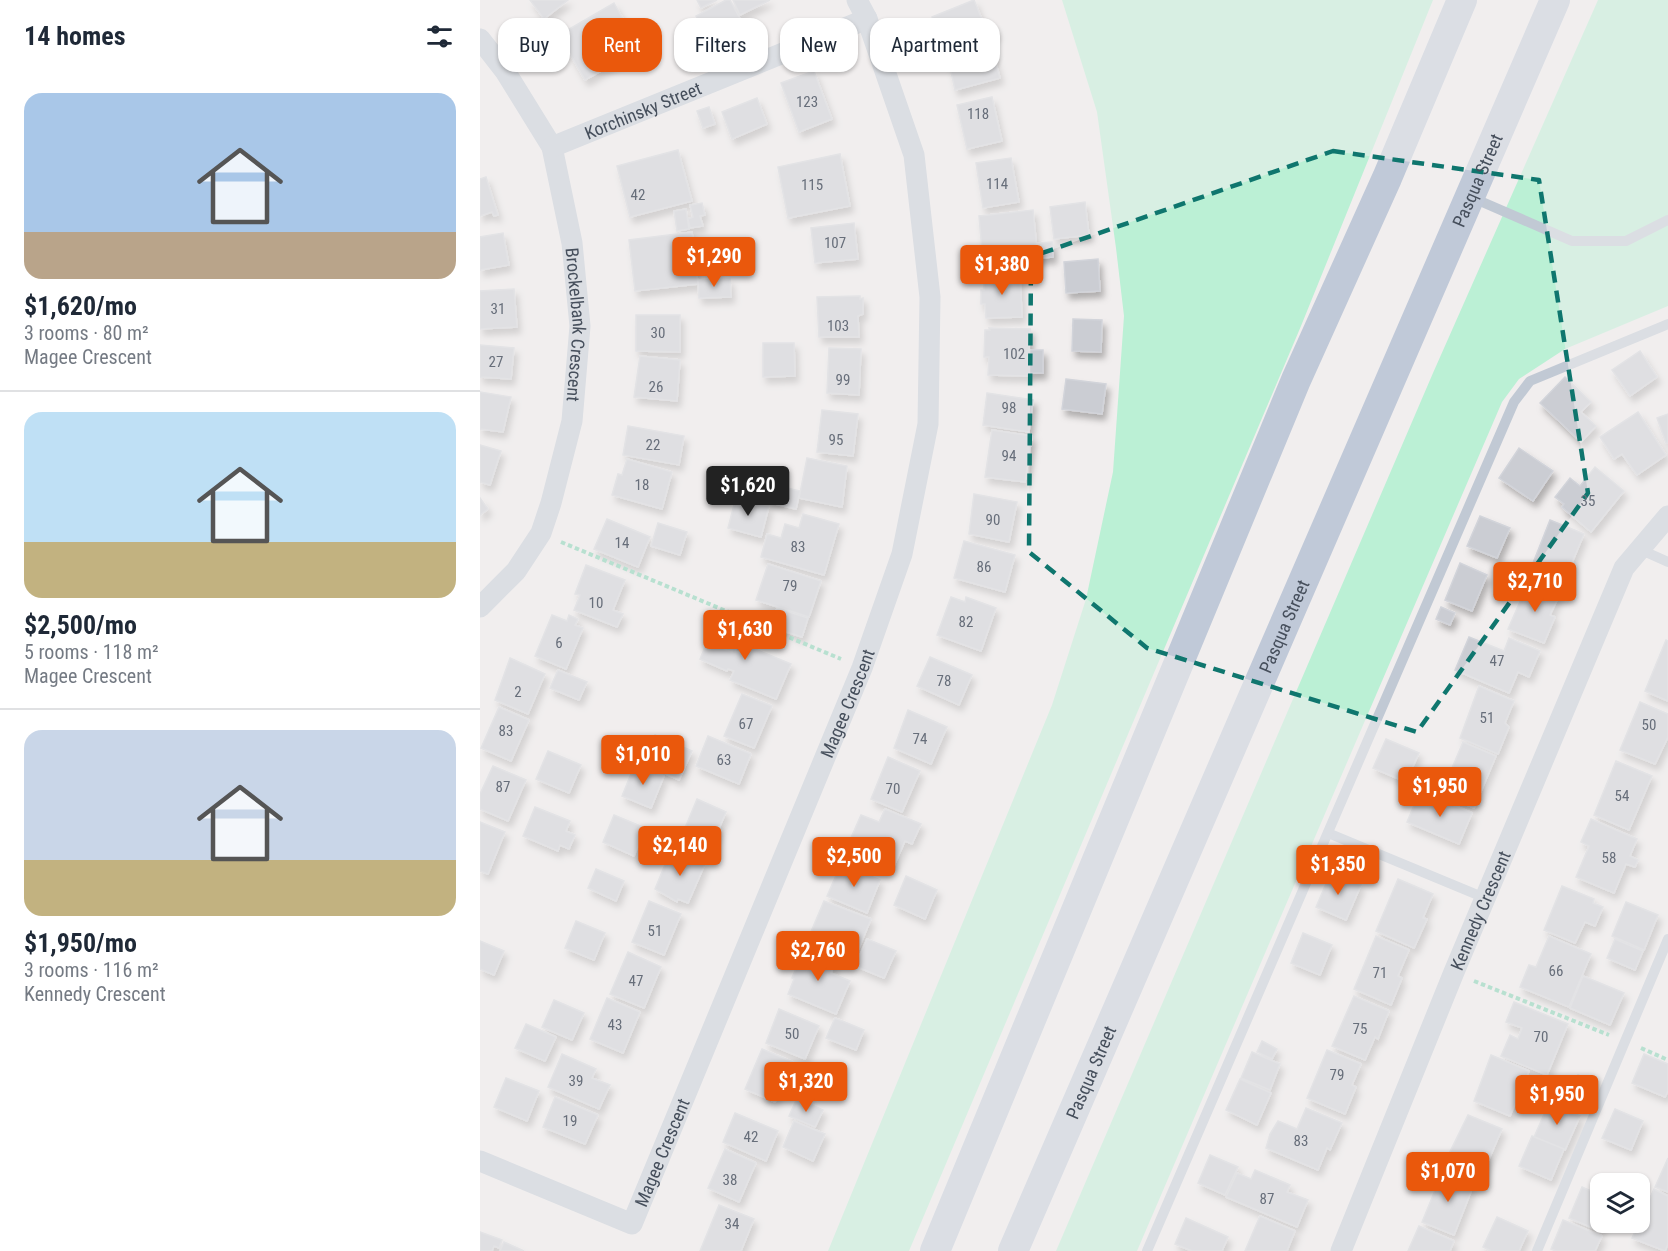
<!DOCTYPE html>
<html lang="en">
<head>
<meta charset="utf-8">
<style>
  body { margin:0; font-family:"Roboto Condensed",sans-serif; background:#f2f2f3; color:#1f2937; height:100vh; display:flex; flex-direction:column; font-size:22px; white-space:nowrap }
  * { box-sizing:border-box; margin:0 }
  p { font-size:20px; color:#747a83 }
  .icon { flex:none; width:33px; height:33px; fill:none; stroke:currentColor; stroke-width:2; stroke-linecap:round; stroke-linejoin:round }
  .map { position:relative; flex:1; overflow:hidden }
  .panel { display:flex; flex-direction:column; background:#fff; width:480px }
  .panel>* { flex:none }
  .banner { position:absolute; left:18px; top:18px; width:570px; height:54px; display:flex; gap:12px }
  .controls { position:absolute; left:1110px; top:1173px; display:grid; gap:12px }
  .controls a { display:grid; place-items:center; width:60px; height:60px; border-radius:12px; background:#fff; box-shadow:0 2px 4px #0004; font-size:30px }
  .price { position:absolute; translate:-50% -51px; padding:0 14px; border-radius:6px; background:#ea580c; color:#fff; font-size:20px; line-height:39px; filter:drop-shadow(0 2px 3px #0008) }
  .price::after { content:''; position:absolute; left:50%; top:36px; width:18px; height:14px; margin-left:-9px; background:inherit; clip-path:polygon(0 0,100% 0,50% 100%) }
  .price.selected { background:#222; color:#fff }
  ul { padding:0; list-style:none }
  li { display:grid; align-content:center; gap:12px; height:318px; padding:0 24px }
  li+li { border-top:2px solid #e0e1e3 }
  li span { display:grid; place-items:center; height:186px; border-radius:18px; color:#555 }
  li>.icon { margin-inline-start:auto }
  span .icon { width:108px; height:108px; fill:#fffc; stroke-width:1 }
  li b { font-size:26px }
  h2 { display:flex; justify-content:space-between; align-items:center; height:72px; padding:0 24px; font-size:26px }
  .pill { padding:0 21px; border-radius:18px; background:#fff; box-shadow:0 2px 4px #0004; font-size:21px; line-height:54px }
  .pill.selected { background:#ea580c; color:#fff }
  main { display:flex; flex:1; min-height:0 }
  .map>svg:first-child { display:block }
  .green { fill:#bbf0d5 }
  .building { fill:#cbcdd3; stroke:#d2d4da; stroke-width:1.5; filter:url(#shadow) }
  .lines { fill:none; stroke-linecap:round; stroke-linejoin:round }
  .path { stroke:#73cfab; stroke-width:4; stroke-dasharray:4.5 3; stroke-linecap:butt }
  .lane { stroke:#c1c9d4; stroke-width:10 }
  .street { stroke:#c1c9d4; stroke-width:21 }
  .secondary { stroke:#c0c9d8; stroke-width:30 }
  .marked { fill:none; stroke:#0f766e; stroke-width:4.5; stroke-dasharray:12 8; stroke-linejoin:round }
  .labels { text-anchor:middle; dominant-baseline:central; stroke-width:4.5; stroke-linejoin:round; paint-order:stroke }
  .number-label { font-size:15px; fill:#676e7a }
  .street-label { font-size:18px; fill:#464f5c; stroke:#fff }
</style>
</head>
<body>
<main>
<section class="panel">
<h2>14 homes<svg class="icon" aria-label="filters" viewBox="0 0 24 24"><path d="M4 7h16M4 17h16"/><circle cx="9" cy="7" r="2"/><circle cx="15" cy="17" r="2"/></svg></h2>
<ul>
<li><span style="background:linear-gradient(#a9c7e8 75%,#b9a48a 0)"><svg class="icon" aria-label="home" viewBox="0 0 24 24"><path d="M3 11l9-7 9 7M6 9v11h12V9"/></svg></span><div><b>$1,620/mo</b><p>3 rooms · 80 m²</p><p>Magee Crescent</p></div></li>
<li><span style="background:linear-gradient(#bfe0f5 70%,#c2b280 0)"><svg class="icon" aria-label="home" viewBox="0 0 24 24"><path d="M3 11l9-7 9 7M6 9v11h12V9"/></svg></span><div><b>$2,500/mo</b><p>5 rooms · 118 m²</p><p>Magee Crescent</p></div></li>
<li><span style="background:linear-gradient(#c9d6e8 70%,#c2b280 0)"><svg class="icon" aria-label="home" viewBox="0 0 24 24"><path d="M3 11l9-7 9 7M6 9v11h12V9"/></svg></span><div><b>$1,950/mo</b><p>3 rooms · 116 m²</p><p>Kennedy Crescent</p></div></li>
</ul>
</section>
<div class="map">
<svg width="1188" height="1251" viewBox="0 0 1188 1251">
  <defs>
    <filter id="shadow"><feDropShadow dx="3.5" dy="6" stdDeviation="3" flood-color="#0004"/></filter>
  </defs>
  <rect width="100%" height="100%" fill="#f1eeee"/>
  <!-- green -->
  <g class="green">
    <polygon points="582,0 953,0 821,326 429,1251 348,1251 572,705 606,599 633,472 644,316 636,248 617,112"/>
    <polygon points="1118,0 1188,0 1188,306 1085,349 1039,379 1022,402 657,1251 576,1251 953,373"/>
  </g>
  <!-- building -->
  <g class="building">
    <polygon points="50,0 88,0 64,19"/>
    <polygon points="217,0 237,0 221,8"/>
    <polygon points="246,0 250,0 266,30 232,48 216,16"/>
    <polygon points="253,0 290,0 260,15"/>
    <polygon points="494,0 506,29 514,26 517,34 508,37 505,29 463,46 452,17"/>
    <polygon points="134,3 160,49 105,80 79,35"/>
    <polygon points="510,42 520,78 475,90 467,54"/>
    <polygon points="334,71 352,119 319,132 301,83"/>
    <polygon points="512,97 522,141 487,149 477,105"/>
    <polygon points="277,98 287,124 252,139 242,112"/>
    <polygon points="229,107 235,124 223,128 217,111"/>
    <polygon points="198,150 212,201 150,217 137,166"/>
    <polygon points="360,154 370,206 308,218 298,167"/>
    <polygon points="531,158 539,202 503,208 496,163"/>
    <polygon points="6,177 18,215 14,216 12,212 0,216 0,179"/>
    <polygon points="605,202 609,235 574,239 570,207"/>
    <polygon points="222,203 225,215 220,216 223,226 210,228 208,219 213,217 210,205"/>
    <polygon points="206,209 209,229 197,231 194,211"/>
    <polygon points="553,210 558,259 507,265 505,251 502,251 499,216"/>
    <polygon points="374,223 378,259 335,263 331,228"/>
    <polygon points="212,232 218,284 155,291 149,240"/>
    <polygon points="23,233 29,265 0,270 0,237"/>
    <polygon points="572,242 573,257 559,258 558,243"/>
    <polygon points="618,259 620,291 586,293 584,262"/>
    <polygon points="540,274 542,317 506,318 505,304 501,304 501,290 504,290 504,276"/>
    <polygon points="250,279 251,297 219,298 218,280"/>
    <polygon points="34,289 37,327 0,329 0,291"/>
    <polygon points="380,296 380,299 383,298 383,314 378,316 379,337 339,337 337,297"/>
    <polygon points="156,315 200,315 200,352 156,351"/>
    <polygon points="593,319 622,320 621,352 592,351"/>
    <polygon points="509,328 550,329 549,350 563,350 563,373 549,373 549,376 508,375 509,357 504,357 505,330 510,330"/>
    <polygon points="283,343 314,343 315,376 283,377"/>
    <polygon points="0,345 34,348 31,379 0,377"/>
    <polygon points="349,348 381,349 379,395 347,393"/>
    <polygon points="1160,351 1177,377 1150,396 1132,370"/>
    <polygon points="160,356 200,360 197,401 154,397"/>
    <polygon points="1085,377 1111,402 1101,412 1116,426 1101,442 1060,403"/>
    <polygon points="586,379 626,384 622,414 582,409"/>
    <polygon points="0,392 31,397 23,432 0,429"/>
    <polygon points="507,393 553,400 549,432 503,425"/>
    <polygon points="342,410 378,414 373,456 337,452"/>
    <polygon points="1158,412 1186,455 1157,475 1142,454 1134,459 1120,437"/>
    <polygon points="1188,414 1188,443 1186,443 1177,418"/>
    <polygon points="148,426 204,436 199,465 143,455"/>
    <polygon points="512,430 552,436 545,482 505,477"/>
    <polygon points="0,445 21,451 10,485 0,482"/>
    <polygon points="1039,448 1073,471 1053,501 1019,478"/>
    <polygon points="327,458 367,466 362,507 319,498"/>
    <polygon points="147,459 192,472 182,509 132,495 138,474 142,475"/>
    <polygon points="1115,467 1144,491 1111,532 1082,507 1084,504 1075,497 1090,478 1100,486"/>
    <polygon points="291,484 320,491 316,509 287,502"/>
    <polygon points="494,494 537,502 529,542 489,534"/>
    <polygon points="256,497 289,506 281,537 248,528"/>
    <polygon points="0,498 8,509 0,515"/>
    <polygon points="323,514 359,524 344,575 281,557 287,534 301,538 305,524 319,528"/>
    <polygon points="1000,516 1030,528 1017,558 987,546"/>
    <polygon points="127,519 170,537 158,567 114,549"/>
    <polygon points="1070,520 1104,534 1084,582 1051,568"/>
    <polygon points="178,523 207,532 200,555 171,546"/>
    <polygon points="484,541 535,555 525,592 474,578"/>
    <polygon points="980,563 1007,575 992,611 965,600"/>
    <polygon points="288,564 341,581 329,617 276,600"/>
    <polygon points="106,565 145,580 133,610 143,614 137,627 94,610 100,595 95,594"/>
    <polygon points="1049,581 1080,594 1070,615 1075,617 1064,643 1028,629"/>
    <polygon points="471,597 485,602 486,597 516,608 501,651 457,635"/>
    <polygon points="961,607 975,613 970,625 956,619"/>
    <polygon points="297,608 328,618 322,637 291,627"/>
    <polygon points="72,615 87,621 89,615 98,619 95,625 103,628 86,669 55,656"/>
    <polygon points="237,617 265,629 255,651 261,653 265,645 311,664 296,699 250,680 254,671 248,669 247,671 220,659 227,642 252,652 252,650 228,640"/>
    <polygon points="989,637 1024,651 1029,638 1060,651 1049,677 1038,672 1029,693 975,670"/>
    <polygon points="1186,640 1188,641 1188,701 1165,691"/>
    <polygon points="450,657 492,675 479,705 437,686"/>
    <polygon points="30,658 65,674 48,714 15,700"/>
    <polygon points="78,670 107,682 99,700 70,688"/>
    <polygon points="999,686 1034,701 1025,723 1029,727 1018,754 980,738"/>
    <polygon points="262,694 292,706 274,748 244,736"/>
    <polygon points="1160,702 1188,714 1188,737 1175,764 1140,750"/>
    <polygon points="19,707 49,720 31,761 1,748"/>
    <polygon points="428,710 467,727 451,764 414,748"/>
    <polygon points="175,735 212,751 199,780 162,763"/>
    <polygon points="228,736 271,754 259,784 216,766"/>
    <polygon points="906,739 939,753 926,782 893,768"/>
    <polygon points="983,742 1016,756 994,808 961,794"/>
    <polygon points="68,751 101,765 89,793 56,779"/>
    <polygon points="408,757 440,771 422,812 391,799"/>
    <polygon points="1136,761 1172,776 1149,830 1114,815"/>
    <polygon points="155,764 184,776 171,808 142,796"/>
    <polygon points="13,766 46,780 28,821 0,809 0,794"/>
    <polygon points="940,791 992,813 979,844 927,822"/>
    <polygon points="217,799 246,812 229,852 200,840"/>
    <polygon points="55,807 90,821 86,831 95,835 89,849 80,845 78,851 43,836"/>
    <polygon points="405,809 441,824 432,844 425,841 413,868 366,849 381,815 399,822"/>
    <polygon points="134,815 165,828 154,856 123,842"/>
    <polygon points="1111,819 1157,839 1150,856 1158,860 1155,867 1146,864 1134,893 1096,877 1109,846 1101,842"/>
    <polygon points="0,822 25,832 8,874 0,871"/>
    <polygon points="191,850 225,864 208,903 198,899 197,902 175,889"/>
    <polygon points="361,864 400,880 387,913 347,896"/>
    <polygon points="116,869 144,881 136,901 108,888"/>
    <polygon points="851,872 881,885 866,920 836,907"/>
    <polygon points="426,876 457,890 445,919 414,905"/>
    <polygon points="918,879 953,894 943,918 947,919 934,948 896,931"/>
    <polygon points="1082,886 1114,899 1113,903 1123,907 1115,926 1105,922 1095,943 1064,930"/>
    <polygon points="169,901 201,914 184,955 152,942"/>
    <polygon points="344,901 391,919 377,953 330,934"/>
    <polygon points="1146,902 1178,915 1164,950 1132,936"/>
    <polygon points="96,921 125,933 114,960 85,948"/>
    <polygon points="823,933 852,945 840,975 811,963"/>
    <polygon points="896,936 929,950 918,976 922,978 911,1005 874,989"/>
    <polygon points="1069,936 1111,954 1089,1007 1040,987 1049,965 1056,967"/>
    <polygon points="387,939 416,951 404,978 375,966"/>
    <polygon points="1135,939 1163,951 1155,970 1127,958"/>
    <polygon points="0,941 24,951 14,975 0,969"/>
    <polygon points="325,947 356,960 351,973 370,981 356,1014 308,994 314,979 312,978"/>
    <polygon points="148,952 181,967 164,1008 130,994"/>
    <polygon points="1103,976 1144,993 1130,1025 1090,1008"/>
    <polygon points="874,996 909,1011 898,1039 895,1037 885,1060 852,1046"/>
    <polygon points="127,998 160,1012 143,1053 110,1039"/>
    <polygon points="74,1000 104,1013 92,1040 62,1027"/>
    <polygon points="1034,1002 1088,1024 1067,1075 1021,1056 1030,1035 1038,1039 1042,1028 1026,1022"/>
    <polygon points="299,1009 339,1026 325,1059 286,1043"/>
    <polygon points="355,1018 384,1030 376,1050 346,1038"/>
    <polygon points="46,1024 76,1037 65,1061 35,1048"/>
    <polygon points="782,1041 797,1049 792,1059 777,1052"/>
    <polygon points="282,1049 313,1062 295,1102 265,1089"/>
    <polygon points="847,1050 881,1064 872,1085 876,1087 865,1114 827,1098"/>
    <polygon points="772,1052 800,1064 790,1090 761,1078"/>
    <polygon points="82,1054 116,1069 112,1078 130,1085 119,1109 68,1087"/>
    <polygon points="1164,1054 1188,1064 1188,1091 1185,1097 1152,1083"/>
    <polygon points="1011,1055 1049,1071 1030,1116 994,1101"/>
    <polygon points="1098,1075 1114,1081 1109,1093 1093,1087"/>
    <polygon points="26,1078 59,1091 47,1121 14,1107"/>
    <polygon points="760,1079 791,1093 777,1125 746,1110"/>
    <polygon points="75,1097 118,1115 105,1144 63,1127"/>
    <polygon points="317,1098 343,1110 335,1127 309,1116"/>
    <polygon points="1069,1103 1100,1116 1085,1150 1054,1137"/>
    <polygon points="826,1108 862,1123 850,1150 847,1148 838,1170 786,1148 790,1134 798,1121 817,1129"/>
    <polygon points="1135,1109 1163,1121 1151,1150 1122,1138"/>
    <polygon points="255,1113 298,1131 286,1161 243,1142"/>
    <polygon points="988,1115 1022,1129 1000,1180 964,1164"/>
    <polygon points="314,1121 345,1134 333,1161 303,1147"/>
    <polygon points="1052,1136 1084,1149 1071,1180 1039,1166"/>
    <polygon points="245,1149 276,1163 259,1202 228,1188"/>
    <polygon points="730,1155 758,1167 745,1195 718,1183"/>
    <polygon points="1188,1158 1188,1192 1175,1187"/>
    <polygon points="775,1170 810,1185 807,1192 828,1200 817,1227 746,1197 757,1173 771,1179"/>
    <polygon points="963,1171 994,1184 974,1235 942,1222"/>
    <polygon points="1102,1187 1120,1195 1120,1222 1124,1222 1120,1231 1089,1218"/>
    <polygon points="1174,1189 1188,1196 1188,1244 1185,1251 1152,1238"/>
    <polygon points="239,1205 274,1219 261,1251 220,1251"/>
    <polygon points="780,1216 815,1231 807,1251 765,1251"/>
    <polygon points="1017,1217 1048,1231 1039,1251 1011,1251 1003,1247"/>
    <polygon points="706,1218 748,1237 742,1251 712,1251 695,1244"/>
    <polygon points="1083,1220 1122,1236 1115,1251 1076,1251 1071,1249"/>
    <polygon points="939,1226 974,1241 970,1251 928,1251"/>
    <polygon points="0,1232 22,1240 19,1248 14,1246 12,1251 0,1251"/>
    <polygon points="24,1242 44,1251 20,1251"/>
  </g>
  <g class="lines">
    <!-- path -->
    <g class="path">
      <polyline points="81,542 361,659"/>
      <polyline points="994,981 1129,1035"/>
      <polyline points="1161,1048 1188,1060"/>
    </g>
    <!-- lane -->
    <g class="lane">
      <polyline points="993,198 1092,241 1146,241 1188,220"/>
      <polyline points="1159,549 1188,562"/>
      <polyline points="848,833 1005,898"/>
      <polyline points="667,1251 1034,402 1050,381 1188,324"/>
      <polyline points="1057,1251 1188,939"/>
    </g>
    <!-- street -->
    <g class="street">
      <path id="s1" d="M0,39l25,32 47,76 20,96 8,83 -8,95 -21,82 -10,30 -25,38 -36,36"/>
      <path id="s2" d="M72,147l315,-128"/>
      <path id="s3" d="M0,1161l152,63 230,-556 40,-114 26,-130 2,-127 -16,-142 -47,-136 -10,-19"/>
      <path id="s4" d="M861,1251l113,-279 170,-404 44,-52"/>
    </g>
    <!-- secondary -->
    <g class="secondary">
      <polyline points="455,1251 816,380 907,178 982,0"/>
      <path id="s5" d="M533,1251l542,-1251"/>
    </g>
  </g>
  <!-- marked area -->
  <path d="M0 0H1188V1251H0ZM853,151l206,29 49,313 -171,239 -270,-84 -118,-96 2,-295z" fill="#f1eeee" fill-opacity=".55" fill-rule="evenodd"/>
  <path class="marked" d="M853,151l206,29 49,313 -171,239 -270,-84 -118,-96 2,-295z"/>
  <g class="labels">
    <!-- number labels -->
    <g class="number-label">
      <text x="327" y="102">123</text>
      <text x="498" y="114">118</text>
      <text x="517" y="184">114</text>
      <text x="332" y="185">115</text>
      <text x="158" y="195">42</text>
      <text x="355" y="243">107</text>
      <text x="18" y="309">31</text>
      <text x="358" y="326">103</text>
      <text x="178" y="333">30</text>
      <text x="534" y="354">102</text>
      <text x="16" y="362">27</text>
      <text x="363" y="380">99</text>
      <text x="176" y="387">26</text>
      <text x="529" y="408">98</text>
      <text x="356" y="440">95</text>
      <text x="173" y="445">22</text>
      <text x="529" y="456">94</text>
      <text x="162" y="485">18</text>
      <text x="1108" y="501">35</text>
      <text x="513" y="520">90</text>
      <text x="142" y="543">14</text>
      <text x="318" y="547">83</text>
      <text x="504" y="567">86</text>
      <text x="310" y="586">79</text>
      <text x="116" y="603">10</text>
      <text x="486" y="622">82</text>
      <text x="79" y="643">6</text>
      <text x="1017" y="661">47</text>
      <text x="464" y="681">78</text>
      <text x="38" y="692">2</text>
      <text x="1007" y="718">51</text>
      <text x="266" y="724">67</text>
      <text x="1169" y="725">50</text>
      <text x="26" y="731">83</text>
      <text x="440" y="739">74</text>
      <text x="244" y="760">63</text>
      <text x="23" y="787">87</text>
      <text x="413" y="789">70</text>
      <text x="1142" y="796">54</text>
      <text x="1129" y="858">58</text>
      <text x="175" y="931">51</text>
      <text x="1076" y="971">66</text>
      <text x="900" y="973">71</text>
      <text x="156" y="981">47</text>
      <text x="135" y="1025">43</text>
      <text x="880" y="1029">75</text>
      <text x="312" y="1034">50</text>
      <text x="1061" y="1037">70</text>
      <text x="857" y="1075">79</text>
      <text x="96" y="1081">39</text>
      <text x="90" y="1121">19</text>
      <text x="271" y="1137">42</text>
      <text x="821" y="1141">83</text>
      <text x="250" y="1180">38</text>
      <text x="787" y="1199">87</text>
      <text x="252" y="1224">34</text>
    </g>
    <!-- street labels -->
    <g class="street-label">
      <text stroke="none"><textPath href="#s2" startOffset="98">Korchinsky Street</textPath></text>
      <text stroke="none"><textPath href="#s5" startOffset="1167">Pasqua Street</textPath></text>
      <text stroke="none"><textPath href="#s1" startOffset="310">Brockelbank Crescent</textPath></text>
      <text stroke="none"><textPath href="#s5" startOffset="681">Pasqua Street</textPath></text>
      <text stroke="none"><textPath href="#s3" startOffset="728">Magee Crescent</textPath></text>
      <text stroke="none"><textPath href="#s4" startOffset="368">Kennedy Crescent</textPath></text>
      <text stroke="none"><textPath href="#s5" startOffset="195">Pasqua Street</textPath></text>
      <text stroke="none"><textPath href="#s3" startOffset="242">Magee Crescent</textPath></text>
    </g>
  </g>
</svg>
<div class="controls">
<a><svg class="icon" aria-label="layers" viewBox="0 0 24 24"><path d="M12 4l9 5-9 5-9-5zM3 14l9 5 9-5"/></svg></a>
</div>
<b class="price" style="left:234px;top:288px">$1,290</b>
<b class="price" style="left:522px;top:296px">$1,380</b>
<b class="price selected" style="left:268px;top:517px">$1,620</b>
<b class="price" style="left:1055px;top:613px">$2,710</b>
<b class="price" style="left:265px;top:661px">$1,630</b>
<b class="price" style="left:163px;top:786px">$1,010</b>
<b class="price" style="left:960px;top:818px">$1,950</b>
<b class="price" style="left:200px;top:877px">$2,140</b>
<b class="price" style="left:374px;top:888px">$2,500</b>
<b class="price" style="left:858px;top:896px">$1,350</b>
<b class="price" style="left:338px;top:982px">$2,760</b>
<b class="price" style="left:326px;top:1113px">$1,320</b>
<b class="price" style="left:1077px;top:1126px">$1,950</b>
<b class="price" style="left:968px;top:1203px">$1,070</b>
<div class="banner">
<a class="pill">Buy</a>
<a class="pill selected">Rent</a>
<a class="pill">Filters</a>
<a class="pill">New</a>
<a class="pill">Apartment</a>
</div>
</div>
</main>
</body>
</html>
